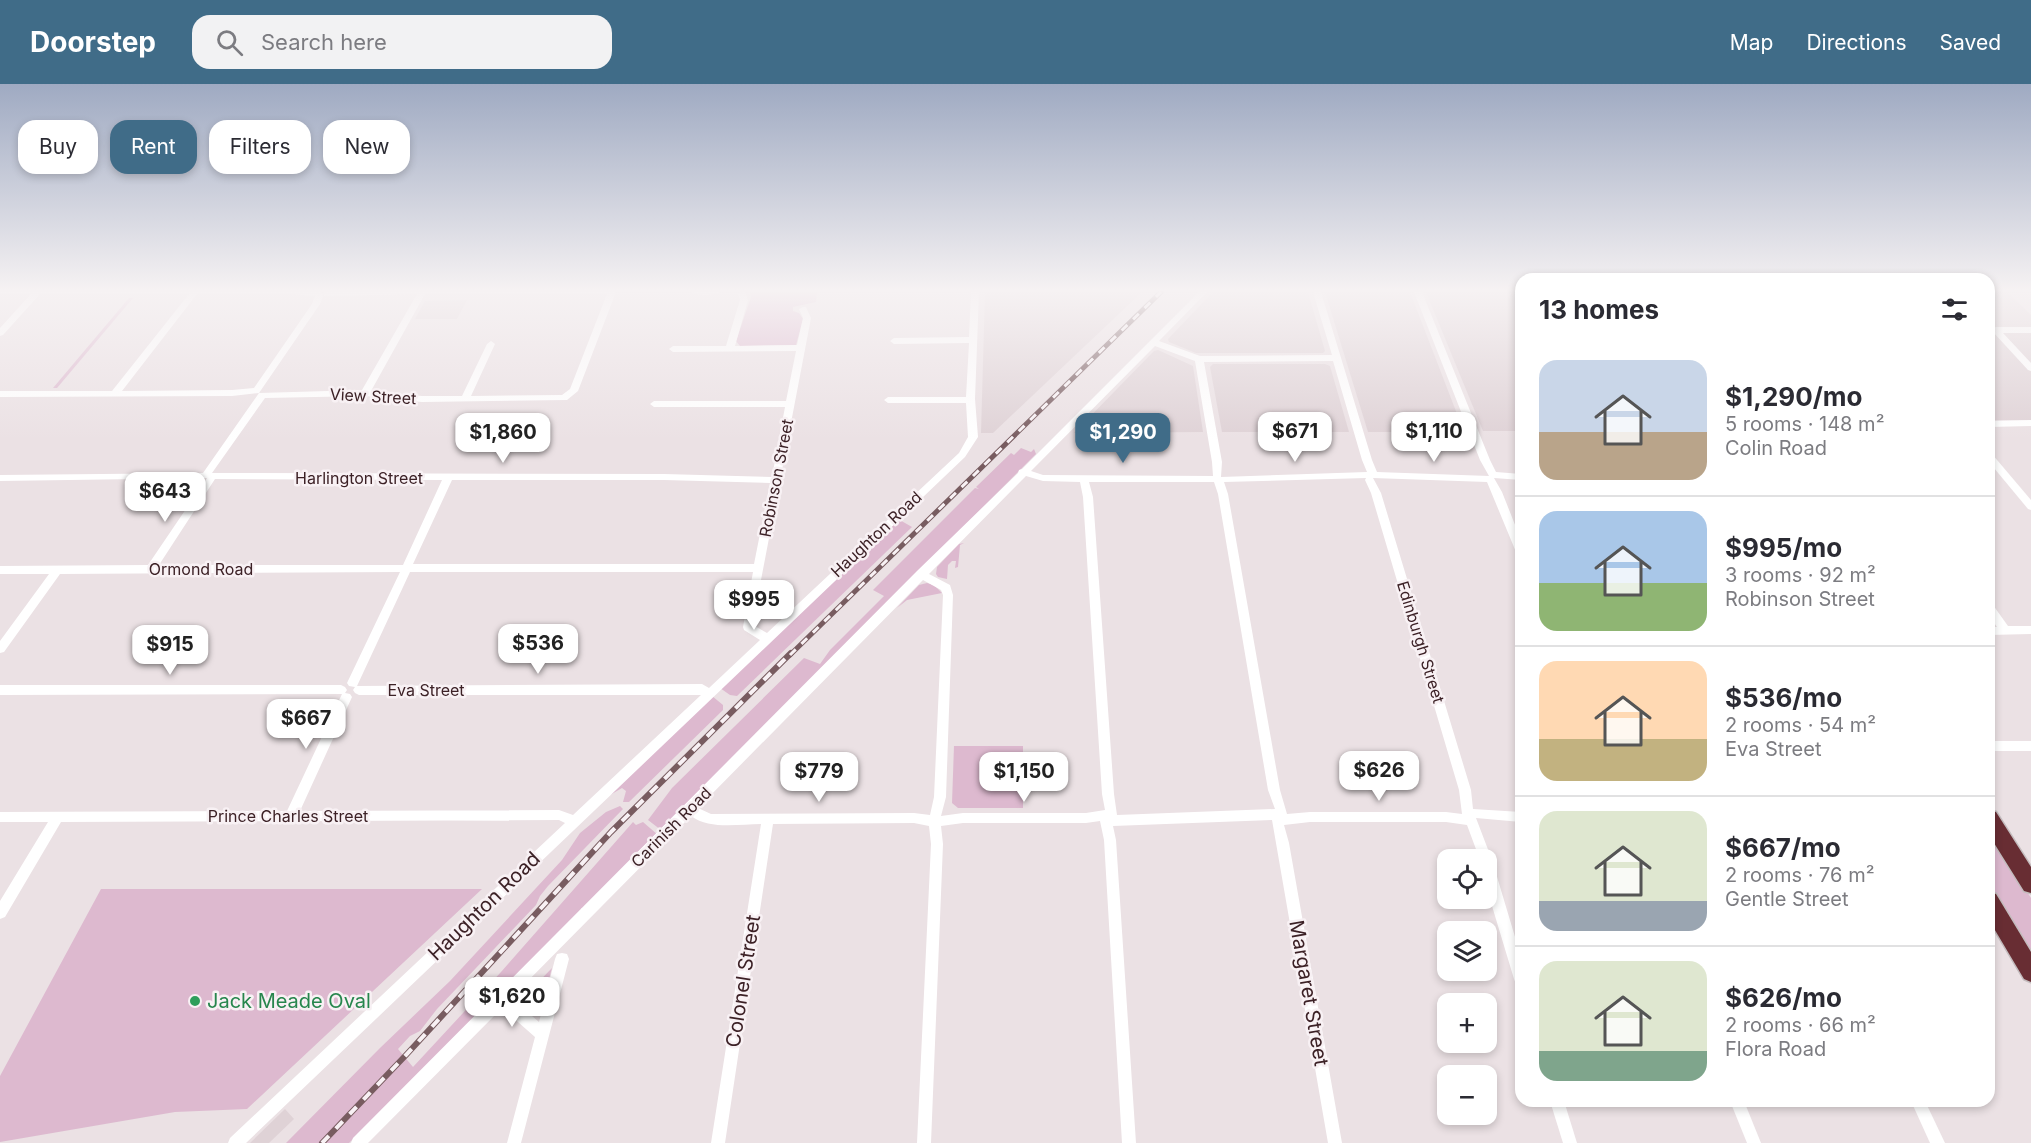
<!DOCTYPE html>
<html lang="en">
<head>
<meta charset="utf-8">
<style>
  body { margin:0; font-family:Inter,sans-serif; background:#f2f2f3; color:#2b2b33; height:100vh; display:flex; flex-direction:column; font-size:22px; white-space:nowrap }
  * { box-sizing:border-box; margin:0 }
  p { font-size:20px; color:#7c7c81 }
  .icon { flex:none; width:33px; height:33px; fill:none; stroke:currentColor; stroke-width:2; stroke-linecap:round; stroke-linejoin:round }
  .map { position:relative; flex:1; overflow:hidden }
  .sheet { position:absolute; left:1515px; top:189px; width:480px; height:834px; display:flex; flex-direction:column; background:#fff; border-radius:18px; box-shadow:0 3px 9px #0003 }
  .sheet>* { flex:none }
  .top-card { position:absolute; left:18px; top:36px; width:570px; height:54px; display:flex; gap:12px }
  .controls { position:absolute; left:1437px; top:765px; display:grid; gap:12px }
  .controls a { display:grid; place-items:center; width:60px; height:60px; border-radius:12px; background:#fff; box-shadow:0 3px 9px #0003; font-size:30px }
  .price { position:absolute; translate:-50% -51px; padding:0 14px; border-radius:12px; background:#fff; color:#222; font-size:20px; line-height:39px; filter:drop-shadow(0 2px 3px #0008) }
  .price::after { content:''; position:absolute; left:50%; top:36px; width:18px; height:14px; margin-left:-9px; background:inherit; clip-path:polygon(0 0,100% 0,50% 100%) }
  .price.current { background:#406c88; color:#fff }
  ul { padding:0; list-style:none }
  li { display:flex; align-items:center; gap:18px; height:150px; padding:0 24px }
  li+li { border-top:2px solid #e1e1e2 }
  li span { display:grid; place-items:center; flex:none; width:168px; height:120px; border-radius:18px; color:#555 }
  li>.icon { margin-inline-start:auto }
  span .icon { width:72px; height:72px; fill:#fffc; stroke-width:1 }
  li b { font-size:26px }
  h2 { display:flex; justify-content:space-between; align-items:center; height:72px; padding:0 24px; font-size:26px }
  .pill { padding:0 21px; border-radius:18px; background:#fff; box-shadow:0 3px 9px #0003; font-size:21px; line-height:54px }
  .pill.current { background:#406c88; color:#fff }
  header { display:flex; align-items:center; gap:36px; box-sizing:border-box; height:84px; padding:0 30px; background:#406c88; color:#fff }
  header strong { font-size:28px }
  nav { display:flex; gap:33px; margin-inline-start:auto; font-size:21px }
  .search { width:420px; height:54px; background:#f2f2f3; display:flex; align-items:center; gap:15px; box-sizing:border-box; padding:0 21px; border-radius:18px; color:#7c7c81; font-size:22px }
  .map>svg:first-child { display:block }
  .built { fill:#dfd2d6 }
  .green { fill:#ddb9cf }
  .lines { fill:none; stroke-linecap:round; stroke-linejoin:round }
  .highway-casing { stroke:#c4bcbe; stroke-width:3 }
  .minor { fill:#fff; fill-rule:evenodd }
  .highway { fill:#682d33; fill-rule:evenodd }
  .rail-far1-casing { stroke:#785c60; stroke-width:5 }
  .rail-casing { stroke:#785c60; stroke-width:6 }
  .rail-far1 { stroke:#f8f1f4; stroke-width:3; stroke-dasharray:8; stroke-linecap:butt }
  .rail { stroke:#f8f1f4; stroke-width:4; stroke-dasharray:10; stroke-linecap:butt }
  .leisure-dot { fill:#2e9e5b; stroke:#f8f1f4; stroke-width:2 }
  .labels { text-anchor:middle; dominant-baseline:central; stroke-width:5; stroke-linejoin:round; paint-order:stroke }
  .street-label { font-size:16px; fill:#3c2126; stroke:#f8f1f4 }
  .near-street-label { font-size:20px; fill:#3c2126; stroke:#f8f1f4 }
  .near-leisure-label { font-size:20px; fill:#27864d; stroke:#f8f1f4; text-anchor:start }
</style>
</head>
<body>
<header>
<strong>Doorstep</strong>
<div class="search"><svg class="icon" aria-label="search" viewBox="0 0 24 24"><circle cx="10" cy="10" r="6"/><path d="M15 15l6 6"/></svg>Search here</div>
<nav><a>Map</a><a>Directions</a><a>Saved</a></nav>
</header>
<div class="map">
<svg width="2031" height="1059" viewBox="0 0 2031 1059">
  <rect width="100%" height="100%" fill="#ebe1e4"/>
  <!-- built -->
  <g class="built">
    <polygon points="985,208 1142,208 993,349 981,349"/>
    <polygon points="1213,208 1308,208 1325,267 1323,269 1196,269 1169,258 1168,255"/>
    <polygon points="1325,208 1410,208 1464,348 1368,348"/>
    <polygon points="1426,208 1511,208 1521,228 1521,347 1483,347"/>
    <polygon points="1989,208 2007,208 2031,231 2031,336 1989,336"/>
    <polygon points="467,216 457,235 415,235 425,217"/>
    <polygon points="1158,266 1193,282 1203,348 1074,349 1154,267"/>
    <polygon points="1213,280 1325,280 1330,282 1349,348 1222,348 1210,283"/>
    <polygon points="285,1025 294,1035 269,1059 250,1059"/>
  </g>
  <!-- green -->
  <g class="green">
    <polygon points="750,208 817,208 816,218 793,223 793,227 799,229 803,235 796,261 740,262 736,257 751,213"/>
    <polygon points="129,214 133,214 57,304 53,304"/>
    <polygon points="1021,364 1031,368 1034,365 1036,370 661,746 648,736 672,704 804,574 820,580 830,566 884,512 873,506 975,404 979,405 976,403 1011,369 1014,371"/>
    <polygon points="898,435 912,443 737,612 730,611 720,604"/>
    <polygon points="964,459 960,461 958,483 955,484 956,477 952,477 948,481 947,495 938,493 936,490 937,483 959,460"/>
    <polygon points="927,499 934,501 942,509 907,516 897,524 919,501"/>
    <polygon points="712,612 723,621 723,626 629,718 623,718 626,707 622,704 610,711"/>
    <polygon points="954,662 1023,662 1023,724 958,724 952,719"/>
    <polygon points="620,722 623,725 548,802 540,812 536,821 437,925 420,947 410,952 398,965 413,983 501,888 633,738 636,741 643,738 658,751 584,824 581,824 582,826 349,1059 286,1059 380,964 450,897 562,776 580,749 606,728"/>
    <polygon points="1989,748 2031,814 2031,870 1989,800"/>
    <polygon points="101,805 482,805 247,1025 175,1028 0,1058 0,992"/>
    <polygon points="552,884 540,929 535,930 522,919 522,915"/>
  </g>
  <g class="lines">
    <!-- highway casing -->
    <g class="highway-casing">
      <g id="highway">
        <polygon points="1989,726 1996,728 2031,783 2031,809 2024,807 1989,751"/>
        <polygon points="1989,808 1996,810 2031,868 2031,898 2024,895 1989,836"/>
      </g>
    </g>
    <!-- minor -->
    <g class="minor">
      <path d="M0,208h321l2,3 -3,9 -61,89 103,-3 55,-96 -90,2h-3v-4h292l-38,99 -11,9 -145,2 -57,-6 -100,2 -53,75 452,1 108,3 13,-70h-131l-4,-3 4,-3h132l10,-50 -123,1 -4,-3 4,-3h53l14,-46 -2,-6 4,-2h3l3,8 -13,46 62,-1 6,-27 -4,-9 4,-2h3l5,11 -58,304v3l14,8 192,-180 9,-16 -2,-34h-78l-4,-3 4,-3h78l3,-54 -75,1 -4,-3 4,-3 75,-1 2,-45h8l-4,107 3,38 -13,20 -719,686h-18l2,-5 335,-315 -6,-3 -498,2 -56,95 -5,2v-18l48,-79h-48v-10l287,-1 55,-117 -342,1v-10h341l4,2 2,3 -2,3 5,1 2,3 -52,114 259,-1 14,5 128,-120h-342l-4,-2 -2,-3 2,-3 -6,-1 -2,-3 53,-111 -340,2 -56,78 -4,1v-12l49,-67h-49v-8l148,-1 59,-87 -207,3v-6l203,-2 56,-80 -27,3 -232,1v-6h112l77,-97h-149l-37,41 -3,1v-8l31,-34h-31zM197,210h93l25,2 -3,8 -58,84 -22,2 -110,1zM425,210h182l-37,95 -8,6 -91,1 24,-52 -4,-3 -4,3 -25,52h-40l-51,-5zM215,395l227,1 -39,85h-244zM452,396h212l106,3 -16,81h-341zM410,488h343l-10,55 1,3 16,10 -51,48 -7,-4 -345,2z"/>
      <path d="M692,208h28c-6,4 -22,4 -28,0z"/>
      <path d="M1199,208h8l-48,49 41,15 132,-1 -19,-63h8l51,168 5,12 112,4 -9,-16 -66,-168h8l68,168 6,12 25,2v6l-27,-2 8,14 19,48v16l-5,-4 -29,-70 -114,-4 8,15 90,297 2,19 48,3v10l-45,-4 16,42 29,97v29l-5,-2 -2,-5 -28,-93v-26h-6l-13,-35 -21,-3h-136l-26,3 5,18 53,300h-14l-56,-323 -159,6 3,14 20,303h-14l-18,-303 -4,-19 -14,2h-123l-22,3 2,18 -12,299h-14l14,-299 -2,-18 -15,-3 -141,1 -48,319h-14l50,-319c-22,0 -51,6 -70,-8l-180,182 28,24 16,-63 2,-5 5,-1 5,1 2,5 -48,184h-14l28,-106 -33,-29 -134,135h-17l2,-5 564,-567 101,-98 1,-3 3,-1zM1155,262l40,15 17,101 1,14 -170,-1 -12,-4zM1333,277l29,99 5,12 -146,5 1,-15 -18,-100zM1026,392l17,5 37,1 3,15 19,297 3,16 -19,3h-123l-22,3 5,-19 7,-202 -3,-10 -21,-11zM1366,394l-1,2 6,13 88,297 3,24 -16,-2h-136l-23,2 -7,-24 -52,-296 -4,-12zM1089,398h125l4,12 50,296 7,19 -158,6 -3,-21 -21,-297zM923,496l18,10 2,5 -9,202 -4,18 -16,-2 -203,1 -13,-6z"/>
      <polygon points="1515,208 1521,208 1521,214 1518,214"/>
      <polygon points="1996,243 2031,243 2031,249 2003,249 2031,279 2031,287 2028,286 1993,248 1993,244"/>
      <polygon points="2031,336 2031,342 1989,343 1989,337"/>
      <polygon points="1989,369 1992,370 2031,416 2031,426 2028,425 1989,378"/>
      <polygon points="1989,520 1993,521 2008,542 2031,542 2031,550 1989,551 1989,543 1997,543 1989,532"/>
      <rect x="1989" y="657" width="42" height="10"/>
      <polygon points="1550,1017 1564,1017 1577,1059 1563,1059"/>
      <polygon points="1730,1017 1744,1017 1761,1059 1747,1059"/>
      <polygon points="1911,1017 1925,1017 1945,1059 1930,1059"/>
    </g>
    <!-- highway -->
    <use href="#highway" class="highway"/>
    <!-- rail-far1 casing -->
    <g class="rail-far1-casing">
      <polyline id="rail-far1" points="790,571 1161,208"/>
    </g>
    <!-- rail casing -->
    <g class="rail-casing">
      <polyline id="rail" points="322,1059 406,971 611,748 791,569"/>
    </g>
    <!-- rail-far1 -->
    <use href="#rail-far1" class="rail-far1"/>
    <!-- rail -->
    <use href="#rail" class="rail"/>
  </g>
  <!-- sky -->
  <linearGradient id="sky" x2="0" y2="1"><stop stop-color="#9faac2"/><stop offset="0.58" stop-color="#f6f2f3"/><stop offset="1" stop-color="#f6f2f3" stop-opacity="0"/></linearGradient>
  <rect width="2031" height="356" fill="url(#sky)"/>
  <!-- markers -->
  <circle class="leisure-dot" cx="195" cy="917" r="6"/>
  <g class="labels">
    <!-- street labels -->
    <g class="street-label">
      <text transform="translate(373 312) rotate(3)">View Street</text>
      <text x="359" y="394">Harlington Street</text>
      <text transform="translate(776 394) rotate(-79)">Robinson Street</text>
      <text transform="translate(876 450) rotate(-43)">Haughton Road</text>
      <text x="201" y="485">Ormond Road</text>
      <text transform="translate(1421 558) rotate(73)">Edinburgh Street</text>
      <text x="426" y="606">Eva Street</text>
      <text x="288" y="732">Prince Charles Street</text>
      <text transform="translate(671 743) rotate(-45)">Carinish Road</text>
    </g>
    <!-- near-street labels -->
    <g class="near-street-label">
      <text transform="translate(484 822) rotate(-44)">Haughton Road</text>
      <text transform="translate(743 897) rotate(-81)">Colonel Street</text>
      <text transform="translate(1309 909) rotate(80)">Margaret Street</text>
    </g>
    <!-- near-leisure labels -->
    <g class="near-leisure-label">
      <text x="207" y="917">Jack Meade Oval</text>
    </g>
  </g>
</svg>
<div class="controls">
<a><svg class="icon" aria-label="locate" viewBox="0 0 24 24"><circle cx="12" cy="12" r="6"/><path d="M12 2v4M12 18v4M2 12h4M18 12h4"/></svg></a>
<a><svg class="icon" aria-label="layers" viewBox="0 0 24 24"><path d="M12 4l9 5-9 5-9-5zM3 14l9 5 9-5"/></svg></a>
<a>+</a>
<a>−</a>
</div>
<b class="price" style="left:1295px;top:379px">$671</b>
<b class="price" style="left:1434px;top:379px">$1,110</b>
<b class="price" style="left:503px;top:380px">$1,860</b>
<b class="price current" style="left:1123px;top:380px">$1,290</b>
<b class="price" style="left:165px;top:439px">$643</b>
<b class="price" style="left:754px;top:547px">$995</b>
<b class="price" style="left:538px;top:591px">$536</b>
<b class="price" style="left:170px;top:592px">$915</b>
<b class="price" style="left:306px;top:666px">$667</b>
<b class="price" style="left:1379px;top:718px">$626</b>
<b class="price" style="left:819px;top:719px">$779</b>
<b class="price" style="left:1024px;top:719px">$1,150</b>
<b class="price" style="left:512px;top:944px">$1,620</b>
<div class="top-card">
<a class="pill">Buy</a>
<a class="pill current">Rent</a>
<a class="pill">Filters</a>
<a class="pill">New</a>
</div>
<section class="sheet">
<h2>13 homes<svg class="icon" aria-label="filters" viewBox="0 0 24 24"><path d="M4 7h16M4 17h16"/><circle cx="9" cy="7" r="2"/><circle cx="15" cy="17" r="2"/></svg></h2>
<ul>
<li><span style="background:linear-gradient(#c9d6e8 60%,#b9a48a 0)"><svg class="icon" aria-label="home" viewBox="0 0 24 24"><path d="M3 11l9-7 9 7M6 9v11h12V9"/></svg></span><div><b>$1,290/mo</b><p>5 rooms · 148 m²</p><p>Colin Road</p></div></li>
<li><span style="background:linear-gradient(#a9c7e8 60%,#8fb573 0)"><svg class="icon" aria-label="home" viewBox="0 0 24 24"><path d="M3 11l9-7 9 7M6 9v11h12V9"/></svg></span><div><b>$995/mo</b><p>3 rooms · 92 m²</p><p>Robinson Street</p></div></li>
<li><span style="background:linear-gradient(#ffd9b3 65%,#c2b280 0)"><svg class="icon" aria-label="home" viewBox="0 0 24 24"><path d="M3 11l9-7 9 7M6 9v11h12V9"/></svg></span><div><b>$536/mo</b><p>2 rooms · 54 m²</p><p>Eva Street</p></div></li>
<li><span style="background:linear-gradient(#dfe7d0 75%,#9aa5b1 0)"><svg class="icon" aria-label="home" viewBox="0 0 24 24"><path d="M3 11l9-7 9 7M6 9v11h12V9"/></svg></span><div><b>$667/mo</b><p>2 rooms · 76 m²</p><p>Gentle Street</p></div></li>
<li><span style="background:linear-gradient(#dfe7d0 75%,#7fa58c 0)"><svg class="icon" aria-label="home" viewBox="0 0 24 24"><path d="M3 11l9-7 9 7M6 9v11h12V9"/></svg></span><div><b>$626/mo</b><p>2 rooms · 66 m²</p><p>Flora Road</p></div></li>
</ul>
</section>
</div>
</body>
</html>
